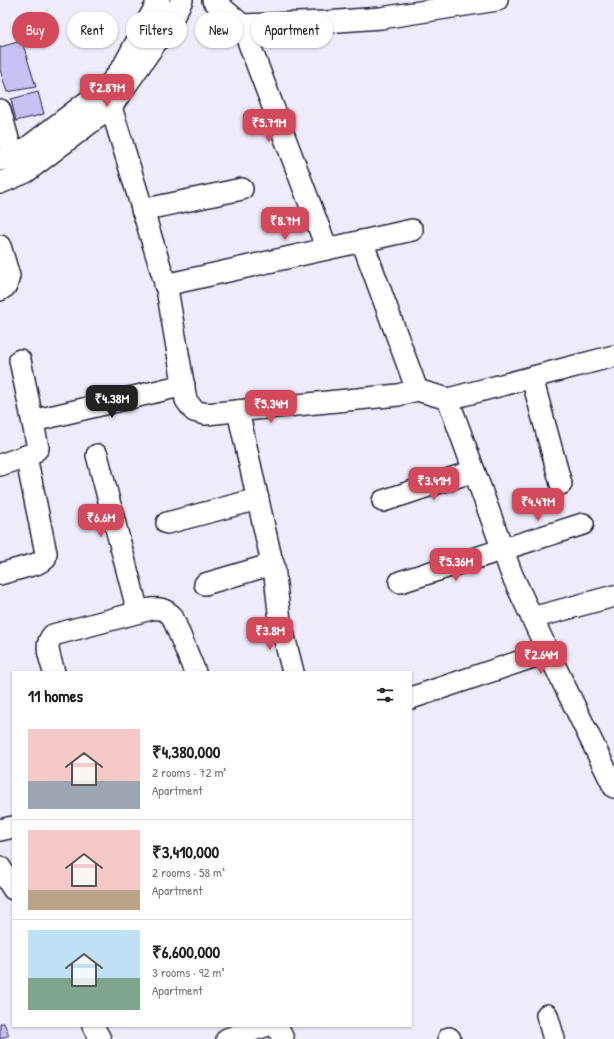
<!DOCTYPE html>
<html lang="en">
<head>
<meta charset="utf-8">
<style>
  body { margin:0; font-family:"Patrick Hand",sans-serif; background:#f2f2f2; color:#222; height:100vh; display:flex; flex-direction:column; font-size:15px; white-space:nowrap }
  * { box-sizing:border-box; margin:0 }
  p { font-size:13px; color:#767676 }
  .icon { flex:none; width:22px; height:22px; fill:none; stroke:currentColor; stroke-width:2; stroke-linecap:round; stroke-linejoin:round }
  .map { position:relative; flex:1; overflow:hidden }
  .panel { position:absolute; left:12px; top:671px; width:400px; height:356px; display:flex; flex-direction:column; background:#fff; border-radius:0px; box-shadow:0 1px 3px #0004 }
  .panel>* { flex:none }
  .guide { position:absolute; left:12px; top:12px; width:400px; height:36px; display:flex; gap:8px }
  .price { position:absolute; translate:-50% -34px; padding:0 9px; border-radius:8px; background:#d1495b; color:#fff; font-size:13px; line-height:26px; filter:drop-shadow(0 1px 2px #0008) }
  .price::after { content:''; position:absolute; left:50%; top:24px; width:12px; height:9px; margin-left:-6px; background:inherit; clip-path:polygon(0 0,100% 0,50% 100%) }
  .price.active { background:#222; color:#fff }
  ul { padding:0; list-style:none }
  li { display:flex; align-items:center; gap:12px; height:100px; padding:0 16px }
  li+li { border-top:1px solid #e0e0e0 }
  li span { display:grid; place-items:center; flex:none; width:112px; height:80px; border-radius:0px; color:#555 }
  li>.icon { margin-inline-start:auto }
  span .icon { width:48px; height:48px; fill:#fffc; stroke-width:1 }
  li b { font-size:17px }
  h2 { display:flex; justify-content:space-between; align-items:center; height:48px; padding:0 16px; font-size:17px }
  .tag { padding:0 14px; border-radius:18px; background:#fff; box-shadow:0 1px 3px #0004; font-size:14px; line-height:36px }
  .tag.active { background:#d1495b; color:#fff }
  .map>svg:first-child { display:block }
  .building { fill:#c8c1f3; stroke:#22223b }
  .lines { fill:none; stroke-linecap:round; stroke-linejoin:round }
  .minor-casing { stroke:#22223b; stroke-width:24 }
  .minor { stroke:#fff; stroke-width:21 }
</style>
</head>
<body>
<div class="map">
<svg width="614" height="1039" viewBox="0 0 614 1039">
  <rect width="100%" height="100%" fill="#eeecfb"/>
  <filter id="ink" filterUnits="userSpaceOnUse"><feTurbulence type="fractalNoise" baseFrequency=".025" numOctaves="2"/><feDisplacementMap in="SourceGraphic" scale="8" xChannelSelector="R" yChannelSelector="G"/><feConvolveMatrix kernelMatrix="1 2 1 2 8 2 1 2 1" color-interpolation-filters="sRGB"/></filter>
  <g filter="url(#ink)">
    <!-- building -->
    <g class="building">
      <polygon points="22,41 36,87 7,92 0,70 0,47"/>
      <polygon points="38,92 44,114 16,121 11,99"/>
      <polygon points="0,1023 4,1023 9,1035 0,1039"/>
    </g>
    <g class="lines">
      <!-- minor casing -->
      <g class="minor-casing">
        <g id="minor">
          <polyline points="213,0 242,25 325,22 381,18 497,0"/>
          <polyline points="242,25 327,249"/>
          <polyline points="104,90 111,107 167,289 186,400 194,411 206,414 398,395 417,390 448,399 512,575 548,652"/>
          <polyline points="0,110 16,168"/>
          <polyline points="0,160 23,151 109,85 123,67 159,0"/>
          <polyline points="0,183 26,172 111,107 171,21 182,0"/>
          <polyline points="142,210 242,189"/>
          <polyline points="362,241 417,390"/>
          <polyline points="0,246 9,276 6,286 0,290"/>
          <polyline points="165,285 412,230"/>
          <polyline points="532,378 561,484"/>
          <polyline points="448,399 614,356"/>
          <polyline points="33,421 184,385"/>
          <polyline points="97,455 138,612"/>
          <polyline points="0,465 32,454 38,448 20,360"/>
          <polyline points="383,501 474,471"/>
          <polyline points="167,523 258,499"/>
          <polyline points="271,558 274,566 280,621 293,672"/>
          <polyline points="0,574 36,564 45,559 46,553 26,456"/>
          <polyline points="400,582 583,524"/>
          <polyline points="205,584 263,567 269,563 271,558 238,411"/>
          <polyline points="532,618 614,596"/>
          <path d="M54,672c-3,-12 -11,-27 -1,-37l98,-26c9,-1 14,0 21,7l23,56"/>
          <polyline points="411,698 548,652 614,787"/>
          <polyline points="0,830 13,827"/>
          <polyline points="0,867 13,889"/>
          <polyline points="547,1015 554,1039"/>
          <polyline points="93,1026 100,1039"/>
          <polyline points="277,1026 283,1039"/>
          <polyline points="449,1038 450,1039"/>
          <polyline points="227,1039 265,1026"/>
        </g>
      </g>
      <!-- minor -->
      <use href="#minor" class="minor"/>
    </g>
  </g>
</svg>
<b class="price" style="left:107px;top:108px">₹2.87M</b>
<b class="price" style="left:269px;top:143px">₹5.71M</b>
<b class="price" style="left:285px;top:241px">₹8.7M</b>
<b class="price active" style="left:112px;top:419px">₹4.38M</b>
<b class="price" style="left:271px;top:424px">₹5.34M</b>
<b class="price" style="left:434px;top:501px">₹3.41M</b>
<b class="price" style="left:538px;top:522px">₹4.47M</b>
<b class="price" style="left:101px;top:538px">₹6.6M</b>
<b class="price" style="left:456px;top:582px">₹5.36M</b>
<b class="price" style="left:270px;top:651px">₹3.8M</b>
<b class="price" style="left:541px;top:675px">₹2.64M</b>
<div class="guide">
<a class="tag active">Buy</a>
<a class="tag">Rent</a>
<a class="tag">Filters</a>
<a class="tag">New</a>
<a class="tag">Apartment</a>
</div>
<section class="panel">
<h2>11 homes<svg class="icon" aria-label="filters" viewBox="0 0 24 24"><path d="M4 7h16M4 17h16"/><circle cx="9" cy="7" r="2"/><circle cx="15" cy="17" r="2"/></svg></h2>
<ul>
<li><span style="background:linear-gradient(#f6c9c9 65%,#9aa5b1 0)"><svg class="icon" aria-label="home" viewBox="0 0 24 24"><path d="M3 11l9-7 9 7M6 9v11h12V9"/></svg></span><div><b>₹4,380,000</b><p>2 rooms · 72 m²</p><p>Apartment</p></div></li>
<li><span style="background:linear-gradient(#f6c9c9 75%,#b9a48a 0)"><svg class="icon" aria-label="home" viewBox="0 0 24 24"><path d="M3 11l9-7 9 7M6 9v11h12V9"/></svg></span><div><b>₹3,410,000</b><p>2 rooms · 58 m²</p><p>Apartment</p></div></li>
<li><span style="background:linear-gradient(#bfe0f5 60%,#7fa58c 0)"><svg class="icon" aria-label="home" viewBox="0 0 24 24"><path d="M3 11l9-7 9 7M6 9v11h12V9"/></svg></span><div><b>₹6,600,000</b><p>3 rooms · 92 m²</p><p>Apartment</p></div></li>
</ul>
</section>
</div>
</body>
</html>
